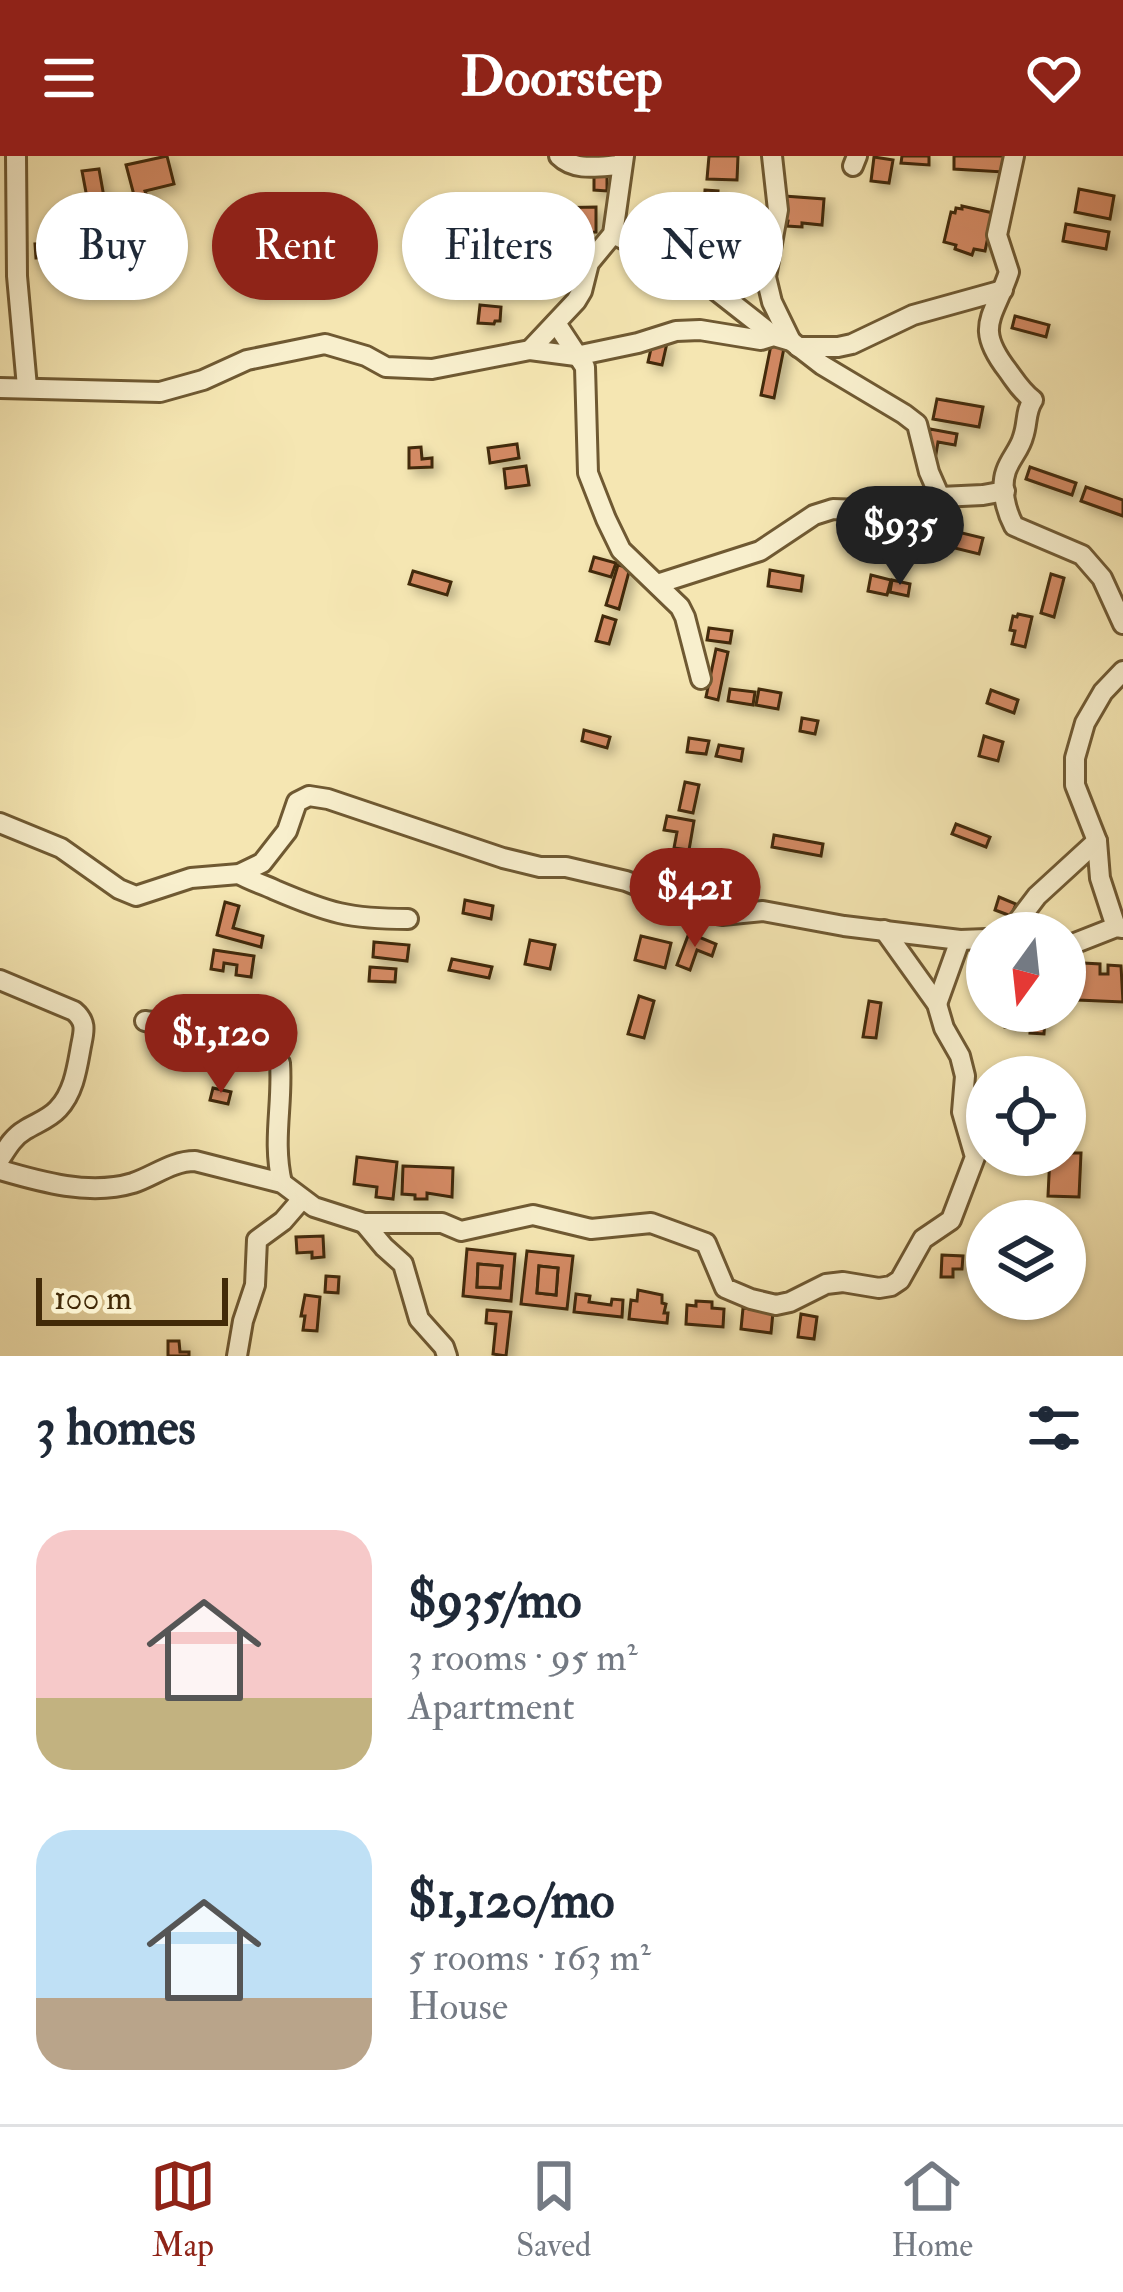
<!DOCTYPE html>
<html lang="en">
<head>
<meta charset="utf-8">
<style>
  body { margin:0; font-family:"IM FELL Double Pica",serif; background:#f6f6f7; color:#1f2937; height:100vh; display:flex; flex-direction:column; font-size:45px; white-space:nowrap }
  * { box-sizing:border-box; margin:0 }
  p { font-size:39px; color:#747a83 }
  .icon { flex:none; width:66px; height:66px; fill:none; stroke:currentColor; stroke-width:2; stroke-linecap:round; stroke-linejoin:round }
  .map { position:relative; height:1200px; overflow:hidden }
  .side { display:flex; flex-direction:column; background:#fff; flex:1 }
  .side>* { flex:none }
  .top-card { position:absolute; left:36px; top:36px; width:1053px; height:108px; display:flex; gap:24px }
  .needle { width:78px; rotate:195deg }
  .tools { position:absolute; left:966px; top:756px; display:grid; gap:24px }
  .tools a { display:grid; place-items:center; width:120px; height:120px; border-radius:50%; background:#fff; box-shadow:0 3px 9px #0004; font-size:60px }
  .scale { position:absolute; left:36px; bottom:30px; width:192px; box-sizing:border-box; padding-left:12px; border:6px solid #422a08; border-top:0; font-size:33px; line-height:42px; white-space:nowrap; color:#422a08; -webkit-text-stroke:9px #f8efcd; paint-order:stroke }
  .price { position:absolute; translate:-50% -102px; padding:0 27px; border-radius:42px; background:#8f2418; color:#fff; font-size:39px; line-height:78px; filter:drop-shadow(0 3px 6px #0008) }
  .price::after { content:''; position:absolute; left:50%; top:72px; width:36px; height:27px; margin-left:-18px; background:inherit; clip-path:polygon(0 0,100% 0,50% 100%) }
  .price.current { background:#222; color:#fff }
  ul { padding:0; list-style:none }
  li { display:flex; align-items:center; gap:36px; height:300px; padding:0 36px }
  li span { display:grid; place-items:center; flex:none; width:336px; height:240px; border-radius:36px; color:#555 }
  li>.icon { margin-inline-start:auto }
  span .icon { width:144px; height:144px; fill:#fffc; stroke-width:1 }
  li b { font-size:51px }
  h2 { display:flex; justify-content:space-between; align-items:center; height:144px; padding:0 36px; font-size:51px }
  .tag { padding:0 42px; border-radius:54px; background:#fff; box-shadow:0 3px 9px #0004; font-size:42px; line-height:108px }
  .tag.current { background:#8f2418; color:#fff }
  header { display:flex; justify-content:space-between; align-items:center; height:156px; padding:0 36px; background:#8f2418; color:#fff; font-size:54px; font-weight:800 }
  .tabs { display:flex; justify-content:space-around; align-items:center; height:168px; border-top:3px solid #e0e1e3; background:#fff; font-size:33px; color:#747a83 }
  .tabs a { display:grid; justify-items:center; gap:6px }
  .tabs .current { color:#8f2418 }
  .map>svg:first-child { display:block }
  .building { fill:#d28964; stroke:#422a08; stroke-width:3; fill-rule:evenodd; filter:url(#shadow) }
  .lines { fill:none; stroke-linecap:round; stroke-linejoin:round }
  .minor-casing { stroke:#6f5932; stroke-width:24 }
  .minor { stroke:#f8efcd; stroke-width:18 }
</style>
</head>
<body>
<header><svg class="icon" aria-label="menu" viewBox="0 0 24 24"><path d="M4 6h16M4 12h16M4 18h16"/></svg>Doorstep<svg class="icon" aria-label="heart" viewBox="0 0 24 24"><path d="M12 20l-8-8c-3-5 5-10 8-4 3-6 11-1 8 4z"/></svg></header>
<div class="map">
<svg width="1123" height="1200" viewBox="0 0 1123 1200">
  <defs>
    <filter id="shadow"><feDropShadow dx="5.5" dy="5.5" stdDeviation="6" flood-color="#0004"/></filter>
  </defs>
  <rect width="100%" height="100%" fill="#f5e6b2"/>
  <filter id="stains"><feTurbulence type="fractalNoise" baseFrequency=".00167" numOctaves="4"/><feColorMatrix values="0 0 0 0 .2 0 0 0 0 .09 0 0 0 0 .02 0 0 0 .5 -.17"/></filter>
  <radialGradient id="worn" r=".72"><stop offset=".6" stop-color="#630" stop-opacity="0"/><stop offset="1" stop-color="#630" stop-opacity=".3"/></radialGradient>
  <!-- building -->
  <g class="building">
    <polygon points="167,0 174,28 145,35 147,40 135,43 126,9"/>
    <polygon points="709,0 738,0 737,24 707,23"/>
    <polygon points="902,0 929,0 929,9 901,7"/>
    <polygon points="954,0 1004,0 1003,16 954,13"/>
    <polygon points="874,1 893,4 889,27 871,25"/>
    <polygon points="99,13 107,58 74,63 72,50 88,47 82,15"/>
    <polygon points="594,20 607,20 607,35 594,34"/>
    <polygon points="1079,33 1114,40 1110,63 1075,56"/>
    <polygon points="705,34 718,35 715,95 702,95"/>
    <polygon points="784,40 824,43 822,69 802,67 802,71 787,70 788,65 782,64"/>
    <polygon points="962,50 993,57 985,95 974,93 972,99 955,93 956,89 944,86 951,56 955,57 956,52 962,53"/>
    <polygon points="596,51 596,76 550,77 549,52"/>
    <polygon points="540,62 541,76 504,80 502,66"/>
    <polygon points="1066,68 1109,76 1106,93 1063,85"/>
    <polygon points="65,87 66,101 36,102 35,88"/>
    <polygon points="538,91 538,103 506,104 506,92"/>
    <polygon points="480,149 501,151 500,165 495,165 494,168 478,167"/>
    <polygon points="1015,160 1049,169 1046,181 1012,172"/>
    <polygon points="653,184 667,187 662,209 648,206"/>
    <polygon points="771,189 784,192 774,242 761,239"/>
    <polygon points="937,243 983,251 979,271 933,263"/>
    <polygon points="930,273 957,278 955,289 938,286 936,298 926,296"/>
    <polygon points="517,288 519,302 490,307 488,292"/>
    <polygon points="421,291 422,303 432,302 432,311 409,312 409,292"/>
    <polygon points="526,310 529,329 506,332 504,313"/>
    <polygon points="1030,311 1076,327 1072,339 1026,323"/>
    <polygon points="1086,331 1123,344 1123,360 1081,345"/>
    <polygon points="884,359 919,370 914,387 879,377"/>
    <polygon points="933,370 983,382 979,398 930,386"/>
    <polygon points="594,401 616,407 611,421 590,415"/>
    <polygon points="618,409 630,412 619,453 606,449"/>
    <polygon points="770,414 803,420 801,435 768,430"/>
    <polygon points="413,415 451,426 447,439 409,428"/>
    <polygon points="1051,418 1064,422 1054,461 1041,457"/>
    <polygon points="871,419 891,424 887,439 868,435"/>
    <polygon points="892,424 910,428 908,440 890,436"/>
    <polygon points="1018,458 1032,461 1025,491 1012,488 1015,475 1010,474 1013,460 1017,461"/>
    <polygon points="603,460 616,464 609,488 596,485"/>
    <polygon points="709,472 732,475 730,487 707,484"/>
    <polygon points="716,493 728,496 718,544 706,541"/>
    <polygon points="730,533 755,536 753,549 728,545"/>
    <polygon points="759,533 781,537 778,553 756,549"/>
    <polygon points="991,534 1018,544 1014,557 987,547"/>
    <polygon points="802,562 818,565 815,578 800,575"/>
    <polygon points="584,574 610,581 607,592 582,585"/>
    <polygon points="984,580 1003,586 998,605 979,600"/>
    <polygon points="689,582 709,585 706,598 687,596"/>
    <polygon points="719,589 743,593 741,605 716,600"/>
    <polygon points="685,626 699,629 693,657 679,654"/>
    <polygon points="667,660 694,665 689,694 674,692 677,676 664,674"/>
    <polygon points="956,668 990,681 986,691 952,678"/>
    <polygon points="774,679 823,688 821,700 772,691"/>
    <polygon points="999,741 1016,748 1011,760 995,754"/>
    <polygon points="465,744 493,750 491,763 463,757"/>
    <polygon points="225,746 239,750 233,772 263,780 261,791 217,779"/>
    <polygon points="689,777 716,788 712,800 697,794 690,814 677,809"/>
    <polygon points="641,780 671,787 665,812 635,804"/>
    <polygon points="530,784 555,789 550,813 525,808"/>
    <polygon points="374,786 409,789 407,805 373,801"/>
    <polygon points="214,794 254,800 251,821 236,819 237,809 224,807 223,815 211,813"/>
    <polygon points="452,803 492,811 489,822 449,814"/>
    <polygon points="1083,807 1100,808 1100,818 1108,818 1108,809 1121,810 1123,846 1078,844 1079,830 1074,830 1075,811 1083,811"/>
    <polygon points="370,811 396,813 395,826 369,825"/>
    <polygon points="639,840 654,845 644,882 628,878"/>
    <polygon points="869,845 881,847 876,882 863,881"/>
    <polygon points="1006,855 1042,855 1041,862 1045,862 1044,878 1030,877 1031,867 1025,867 1025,872 1005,871"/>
    <polygon points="213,932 231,936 228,948 210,944"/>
    <polygon points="1065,997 1081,997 1079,1041 1048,1040 1050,999 1065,999"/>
    <polygon points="357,1001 397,1006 393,1043 376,1041 377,1031 354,1028"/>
    <polygon points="403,1010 453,1012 452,1041 427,1037 427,1043 415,1043 415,1039 402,1038"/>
    <polygon points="323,1080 324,1101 312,1102 312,1096 297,1097 296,1081"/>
    <path d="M467,1093l48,5 -4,47 -48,-5zM478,1108l24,2 -2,22 -23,-1z"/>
    <path d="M527,1095l46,5 -6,53 -46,-5zM539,1110l19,2 -2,27 -19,-2z"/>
    <polygon points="942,1099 963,1100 962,1113 953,1113 953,1121 941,1121"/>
    <polygon points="478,1108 502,1110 500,1132 477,1131"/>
    <polygon points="539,1110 558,1112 556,1139 537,1137"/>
    <polygon points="326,1120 339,1121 338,1137 325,1136"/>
    <polygon points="638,1134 662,1139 662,1147 666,1148 664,1157 668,1157 667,1167 629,1163 631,1144 637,1145"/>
    <polygon points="576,1138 590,1140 589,1146 611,1149 612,1143 623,1144 622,1161 574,1156"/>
    <polygon points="305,1139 320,1141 317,1175 303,1174 305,1160 301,1160"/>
    <polygon points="696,1145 712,1146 712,1152 724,1153 723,1171 686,1168 687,1149 696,1150"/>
    <polygon points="743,1152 773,1156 771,1177 741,1173"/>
    <polygon points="487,1154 511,1156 506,1200 493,1198 496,1168 486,1167"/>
    <polygon points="801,1158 817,1161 814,1183 798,1181"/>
    <polygon points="168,1185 179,1185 180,1196 189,1196 189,1200 168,1200"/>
  </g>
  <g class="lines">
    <!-- minor casing -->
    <g class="minor-casing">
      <g id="minor">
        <polyline points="16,0 17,120 27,231"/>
        <path d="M559,0c16,16 41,10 62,9"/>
        <polyline points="772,0 778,54 766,121 772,146 791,185"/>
        <path d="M1014,0l-17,79 12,37c-15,46 -36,54 -1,99 8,11 14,21 25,29 -8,12 -5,23 -10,37 -3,12 -13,22 -17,34 -6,17 0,40 8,55l68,29 20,23 21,46"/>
        <polyline points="853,10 857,0"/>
        <polyline points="613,78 633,88 662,92 774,180"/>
        <polyline points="556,167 585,211 588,317 606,363 621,394 680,451 685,461 701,523"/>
        <polyline points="798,191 838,191 852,188 913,159 1003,134"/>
        <polyline points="530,194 576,145 582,135 589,107 613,78 624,0"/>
        <polyline points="0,232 160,236 203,224 247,204 325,188 366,200 386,211 432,213 530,194 576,200 638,187 676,175 700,174 761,184 774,180 791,185 822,209 904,258 917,268 929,316 940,341"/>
        <polyline points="657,428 760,395 814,359 833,353 892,355 911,352 940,341 983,339 1005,335"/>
        <polyline points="0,667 61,692 119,733 136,740 191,722 239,718 262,707 287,675 297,646 309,640 328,643 503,702 540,711 566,711 626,725 703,756 722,759 763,755 844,770 960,784 987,783"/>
        <path d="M239,718c11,7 24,10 36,16 54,23 74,29 133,29"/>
        <polyline points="1116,771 1100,722 1097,685 1075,629 1075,602 1085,567 1103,536 1123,515"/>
        <polyline points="1009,777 1037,740 1097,685"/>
        <polyline points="1065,791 1116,771 1123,772"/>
        <path d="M0,824l74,31c13,11 10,20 7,35 -4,22 -7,46 -23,63 -9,10 -22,14 -33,21 -12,7 -18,18 -25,29"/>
        <polyline points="937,848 960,784"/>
        <path d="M145,865c45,6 102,9 135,42 3,42 -8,77 2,120"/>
        <path d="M0,1014c41,12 90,26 133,13 21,-7 39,-22 62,-22l87,22 32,24 50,16h78l19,8 72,-16 58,14 60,-6 55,20 19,45 26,11 25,6 14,-3 36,-18 17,-2 36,6 12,-2 9,-6 23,-41 28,-19 24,-63 -13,-45 3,-36 -5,-20 -16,-28 -7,-24 -53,-74"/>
        <polyline points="364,1067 384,1091 403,1108 419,1163 444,1191 447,1200"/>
        <polyline points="237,1200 243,1165 255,1129 257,1084 283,1065 302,1043"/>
      </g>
    </g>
    <!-- minor -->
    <use href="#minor" class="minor"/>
  </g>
  <rect width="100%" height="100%" filter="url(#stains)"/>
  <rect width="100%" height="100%" fill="url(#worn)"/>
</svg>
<div class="tools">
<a><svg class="needle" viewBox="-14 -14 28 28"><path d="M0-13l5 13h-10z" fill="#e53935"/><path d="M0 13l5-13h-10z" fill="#747a83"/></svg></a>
<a><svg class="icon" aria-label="locate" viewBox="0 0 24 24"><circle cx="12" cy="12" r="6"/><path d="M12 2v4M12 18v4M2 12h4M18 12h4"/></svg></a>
<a><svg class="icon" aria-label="layers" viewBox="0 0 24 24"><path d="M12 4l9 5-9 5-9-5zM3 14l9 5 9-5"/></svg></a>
</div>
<div class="scale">100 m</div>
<b class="price current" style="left:900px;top:432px">$935</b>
<b class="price" style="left:695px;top:794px">$421</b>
<b class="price" style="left:221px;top:940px">$1,120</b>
<div class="top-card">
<a class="tag">Buy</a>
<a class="tag current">Rent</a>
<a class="tag">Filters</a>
<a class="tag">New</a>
</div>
</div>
<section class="side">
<h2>3 homes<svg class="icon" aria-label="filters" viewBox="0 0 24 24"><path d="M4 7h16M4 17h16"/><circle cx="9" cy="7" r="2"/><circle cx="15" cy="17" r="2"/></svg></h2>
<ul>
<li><span style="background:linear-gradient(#f6c9c9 70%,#c2b280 0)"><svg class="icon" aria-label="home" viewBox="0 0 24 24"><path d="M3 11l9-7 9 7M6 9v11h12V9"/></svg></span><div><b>$935/mo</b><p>3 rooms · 95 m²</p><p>Apartment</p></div></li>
<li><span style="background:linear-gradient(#bfe0f5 70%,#b9a48a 0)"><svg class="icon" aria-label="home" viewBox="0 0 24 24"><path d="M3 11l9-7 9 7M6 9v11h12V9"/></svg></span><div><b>$1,120/mo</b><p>5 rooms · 163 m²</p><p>House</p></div></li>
</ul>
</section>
<nav class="tabs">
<a class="current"><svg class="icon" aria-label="map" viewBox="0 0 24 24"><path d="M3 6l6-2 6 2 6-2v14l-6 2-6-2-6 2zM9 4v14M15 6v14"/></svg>Map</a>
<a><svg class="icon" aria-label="saved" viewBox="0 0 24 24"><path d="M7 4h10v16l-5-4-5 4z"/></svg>Saved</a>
<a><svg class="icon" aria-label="home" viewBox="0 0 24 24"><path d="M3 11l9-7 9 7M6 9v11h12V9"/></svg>Home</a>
</nav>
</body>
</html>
